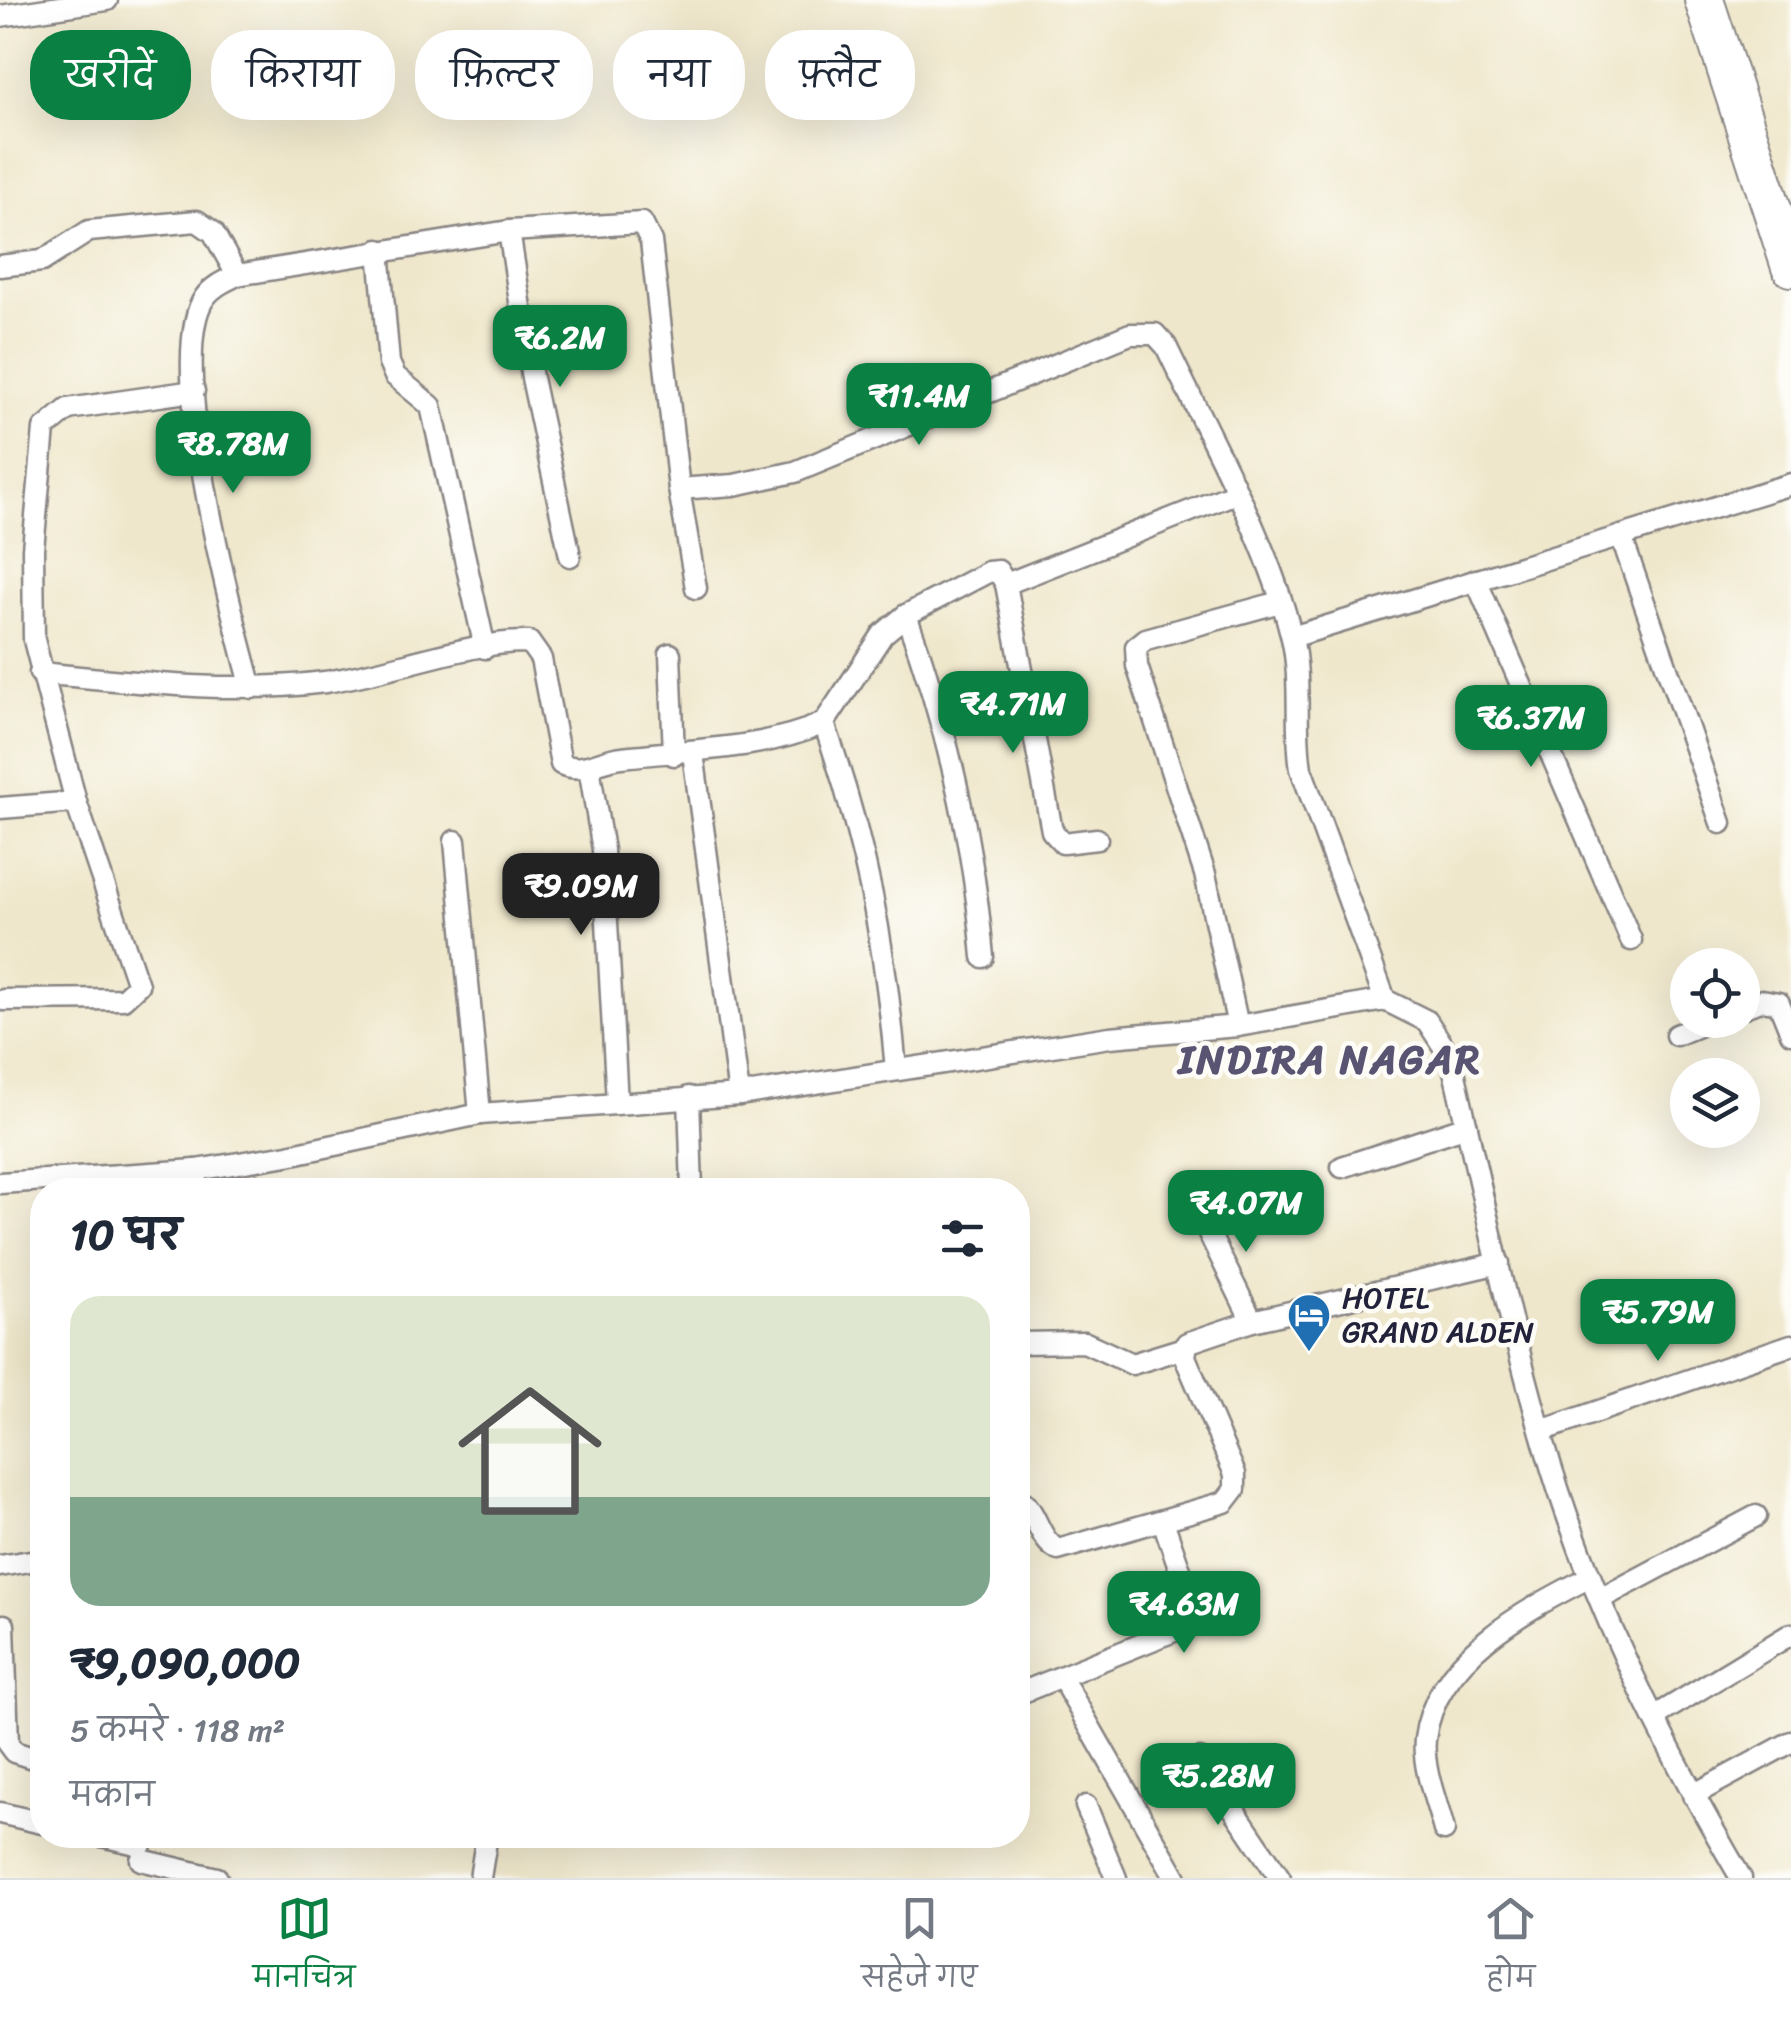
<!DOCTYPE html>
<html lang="hi">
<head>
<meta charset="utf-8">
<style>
  body { margin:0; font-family:Sriracha,"Playpen Sans Deva",sans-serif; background:#f6f6f7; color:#1f2937; height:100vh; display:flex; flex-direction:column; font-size:38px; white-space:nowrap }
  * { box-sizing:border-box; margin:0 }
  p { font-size:32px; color:#747a83 }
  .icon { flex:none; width:55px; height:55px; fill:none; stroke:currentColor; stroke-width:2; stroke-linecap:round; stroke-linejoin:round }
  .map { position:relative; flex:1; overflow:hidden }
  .panel { position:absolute; left:30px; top:1178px; width:1000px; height:670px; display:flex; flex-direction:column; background:#fff; border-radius:40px; box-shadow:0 10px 40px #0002 }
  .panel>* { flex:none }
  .banner { position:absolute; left:30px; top:30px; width:1000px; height:90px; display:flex; gap:20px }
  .fabs { position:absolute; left:1670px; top:948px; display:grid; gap:20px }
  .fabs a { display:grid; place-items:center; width:90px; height:90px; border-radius:50%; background:#fff; box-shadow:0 10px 40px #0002; font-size:50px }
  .price { position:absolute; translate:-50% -85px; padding:0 22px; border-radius:20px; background:#0b8043; color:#fff; font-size:32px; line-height:65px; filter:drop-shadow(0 2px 5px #0008) }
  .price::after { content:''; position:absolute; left:50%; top:60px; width:30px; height:22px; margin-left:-15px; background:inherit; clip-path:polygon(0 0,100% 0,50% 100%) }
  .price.active { background:#222; color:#fff }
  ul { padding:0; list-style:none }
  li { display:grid; align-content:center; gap:20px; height:530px; padding:0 40px }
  li span { display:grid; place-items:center; height:310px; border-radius:30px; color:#555 }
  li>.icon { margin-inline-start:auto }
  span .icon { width:180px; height:180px; fill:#fffc; stroke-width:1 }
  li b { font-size:42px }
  h2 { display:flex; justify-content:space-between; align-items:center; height:120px; padding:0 40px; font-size:42px }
  .tag { padding:0 35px; border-radius:40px; background:#fff; box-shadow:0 10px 40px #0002; font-size:35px; line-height:90px }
  .tag.active { background:#0b8043; color:#fff }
  .tab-bar { display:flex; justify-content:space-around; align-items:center; height:140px; border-top:2px solid #e0e1e3; background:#fff; font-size:28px; color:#747a83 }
  .tab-bar a { display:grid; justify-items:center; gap:5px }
  .tab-bar .active { color:#0b8043 }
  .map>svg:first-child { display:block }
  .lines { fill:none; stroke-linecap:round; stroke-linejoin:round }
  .street-casing { stroke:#888483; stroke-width:25 }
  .highway-casing { stroke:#888483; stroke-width:42 }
  .street { stroke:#fff; stroke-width:20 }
  .highway { stroke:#fff; stroke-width:38 }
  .labels { text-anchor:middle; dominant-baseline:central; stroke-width:9; stroke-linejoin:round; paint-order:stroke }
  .poi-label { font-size:30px; fill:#22223b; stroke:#fdfcf7; text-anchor:start }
  .district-label { font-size:40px; font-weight:bold; letter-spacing:2.5px; fill:#5a5473; stroke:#fdfcf7 }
</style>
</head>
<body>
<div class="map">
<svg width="1791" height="1878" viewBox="0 0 1791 1878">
  <rect width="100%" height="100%" fill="#fdfcf7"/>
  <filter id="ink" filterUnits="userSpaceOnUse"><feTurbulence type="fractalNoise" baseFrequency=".01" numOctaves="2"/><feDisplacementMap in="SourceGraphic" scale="20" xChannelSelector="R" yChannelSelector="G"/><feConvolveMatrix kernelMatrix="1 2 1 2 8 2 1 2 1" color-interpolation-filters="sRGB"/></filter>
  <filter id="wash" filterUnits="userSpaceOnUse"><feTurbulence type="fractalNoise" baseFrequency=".0048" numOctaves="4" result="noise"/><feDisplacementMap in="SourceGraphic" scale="40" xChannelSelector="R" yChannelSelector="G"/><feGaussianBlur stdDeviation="2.25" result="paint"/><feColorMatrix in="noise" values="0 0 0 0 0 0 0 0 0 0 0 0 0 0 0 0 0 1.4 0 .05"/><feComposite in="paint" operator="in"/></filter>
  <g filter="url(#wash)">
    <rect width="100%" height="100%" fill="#efe7cb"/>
  </g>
  <g filter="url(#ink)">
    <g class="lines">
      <!-- street casing -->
      <g class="street-casing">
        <g id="street">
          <polyline points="0,16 107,0"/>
          <polyline points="509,231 532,378 570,556"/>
          <polyline points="379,250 389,363 395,376 431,406 485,648"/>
          <polyline points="0,266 42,261 89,231 197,221 213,232 237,275"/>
          <path d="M679,489l55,-4 61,-13 335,-138h25l11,12c42,89 103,196 126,292 10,43 2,87 9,131l84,231"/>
          <polyline points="1621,536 1721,823"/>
          <polyline points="1476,580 1631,940"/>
          <polyline points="1006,584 1052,831 1063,843 1097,839"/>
          <path d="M906,615c41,111 67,223 77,342"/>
          <polyline points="1292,637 1791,484"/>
          <polyline points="670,654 674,755"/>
          <path d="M40,673c95,9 189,21 285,9 61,-8 147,-42 204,-40l12,17 20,105c22,10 39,-5 61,-7 66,-8 139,-6 202,-34l59,-89 23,-19 82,-43 10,-1 8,13 230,-91"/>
          <path d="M252,688c-20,-73 -89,-332 -47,-391 8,-11 20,-16 32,-22l272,-44 133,-8 9,18 28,248 17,99"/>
          <path d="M824,723c42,121 61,219 72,347"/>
          <polyline points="693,753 739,1095"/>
          <polyline points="589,767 603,850 617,1103"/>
          <polyline points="0,808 76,802"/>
          <polyline points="455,841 480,1114"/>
          <polyline points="3,1000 123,999 138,985 76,802 34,640 33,549 44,429 68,409 194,391"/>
          <polyline points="1742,1008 1762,1000 1779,1003 1791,1033"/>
          <polyline points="1238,1026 1205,874 1137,666 1136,647 1146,639 1280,602"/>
          <polyline points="1676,1035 1713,1020"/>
          <polyline points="689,1097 692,1190"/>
          <polyline points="1342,1167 1467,1126"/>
          <polyline points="196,1170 197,1190"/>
          <path d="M0,1183l196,-13 92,-15 192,-41 259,-19 371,-58 128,-11 147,-26 42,21 24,37c30,128 56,258 93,385 44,153 117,298 197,435"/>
          <polyline points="1209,1192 1204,1223 1252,1321"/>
          <polyline points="1018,1343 1084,1342 1132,1364 1184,1348"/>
          <polyline points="1541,1431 1791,1345"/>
          <path d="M1018,1498c20,12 19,41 40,52l167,-48 10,-13v-15l-50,-117 2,-14 65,-22 247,-58"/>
          <polyline points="0,1566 42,1559"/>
          <polyline points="1600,1599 1756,1516"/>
          <polyline points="4,1625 8,1744 14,1752 42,1761"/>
          <polyline points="1068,1689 1176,1878"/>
          <polyline points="1018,1694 1194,1623 1195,1613 1163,1521"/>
          <polyline points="1654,1717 1791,1634"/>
          <polyline points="1200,1759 1280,1878"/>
          <polyline points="1693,1795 1791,1742"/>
          <polyline points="1086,1806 1116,1878"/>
          <polyline points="0,1813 42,1823"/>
          <path d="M1444,1830c-7,-28 -22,-62 -19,-91 10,-82 101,-129 165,-162"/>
          <polyline points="97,1835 141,1845"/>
          <polyline points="141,1860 217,1878"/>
          <polyline points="480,1878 487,1835"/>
        </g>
      </g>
      <!-- highway casing -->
      <g class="highway-casing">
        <polyline id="highway" points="1704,0 1791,267"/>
      </g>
      <!-- street -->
      <use href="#street" class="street"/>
      <!-- highway -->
      <use href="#highway" class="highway"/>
    </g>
  </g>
  <!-- icons -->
  <defs>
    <g id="hotel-pin" transform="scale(2.25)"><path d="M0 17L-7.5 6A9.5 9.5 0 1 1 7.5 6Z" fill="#1f6fb2" stroke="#fdfcf7"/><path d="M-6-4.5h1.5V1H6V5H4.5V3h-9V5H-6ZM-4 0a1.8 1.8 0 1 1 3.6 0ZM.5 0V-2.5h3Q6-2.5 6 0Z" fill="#fff"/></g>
  </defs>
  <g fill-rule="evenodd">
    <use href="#hotel-pin" x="1309" y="1315"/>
  </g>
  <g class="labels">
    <!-- poi labels -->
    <g class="poi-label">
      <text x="1342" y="1298">HOTEL<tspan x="1342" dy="34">GRAND ALDEN</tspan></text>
    </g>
    <!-- district labels -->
    <g class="district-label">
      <text x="1330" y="1059">INDIRA NAGAR</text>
    </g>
  </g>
</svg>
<div class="fabs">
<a><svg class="icon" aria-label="locate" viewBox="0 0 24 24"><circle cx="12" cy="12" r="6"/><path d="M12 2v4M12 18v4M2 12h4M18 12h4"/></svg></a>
<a><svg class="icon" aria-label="layers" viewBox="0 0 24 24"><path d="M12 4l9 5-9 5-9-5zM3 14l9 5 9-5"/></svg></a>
</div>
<b class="price" style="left:560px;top:390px">₹6.2M</b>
<b class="price" style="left:919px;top:448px">₹11.4M</b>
<b class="price" style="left:233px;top:496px">₹8.78M</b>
<b class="price" style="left:1013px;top:756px">₹4.71M</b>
<b class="price" style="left:1531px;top:770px">₹6.37M</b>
<b class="price active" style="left:581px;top:938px">₹9.09M</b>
<b class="price" style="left:1246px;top:1255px">₹4.07M</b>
<b class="price" style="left:1658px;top:1364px">₹5.79M</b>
<b class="price" style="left:1184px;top:1656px">₹4.63M</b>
<b class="price" style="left:1218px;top:1828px">₹5.28M</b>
<div class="banner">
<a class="tag active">खरीदें</a>
<a class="tag">किराया</a>
<a class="tag">फ़िल्टर</a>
<a class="tag">नया</a>
<a class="tag">फ़्लैट</a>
</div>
<section class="panel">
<h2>10 घर<svg class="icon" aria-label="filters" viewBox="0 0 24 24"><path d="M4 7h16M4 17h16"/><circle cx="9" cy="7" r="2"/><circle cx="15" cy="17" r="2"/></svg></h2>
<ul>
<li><span style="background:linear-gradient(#dfe7d0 65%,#7fa58c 0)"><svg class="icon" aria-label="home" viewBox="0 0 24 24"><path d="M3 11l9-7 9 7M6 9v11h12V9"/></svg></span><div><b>₹9,090,000</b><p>5 कमरे · 118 m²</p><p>मकान</p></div></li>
</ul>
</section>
</div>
<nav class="tab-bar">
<a class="active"><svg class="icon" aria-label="map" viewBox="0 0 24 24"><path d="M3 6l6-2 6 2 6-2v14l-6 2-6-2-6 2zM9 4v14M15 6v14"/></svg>मानचित्र</a>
<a><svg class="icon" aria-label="saved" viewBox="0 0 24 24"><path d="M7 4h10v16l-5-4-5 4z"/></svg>सहेजे गए</a>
<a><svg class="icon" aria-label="home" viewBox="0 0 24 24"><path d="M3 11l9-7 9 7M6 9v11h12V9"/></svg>होम</a>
</nav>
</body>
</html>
